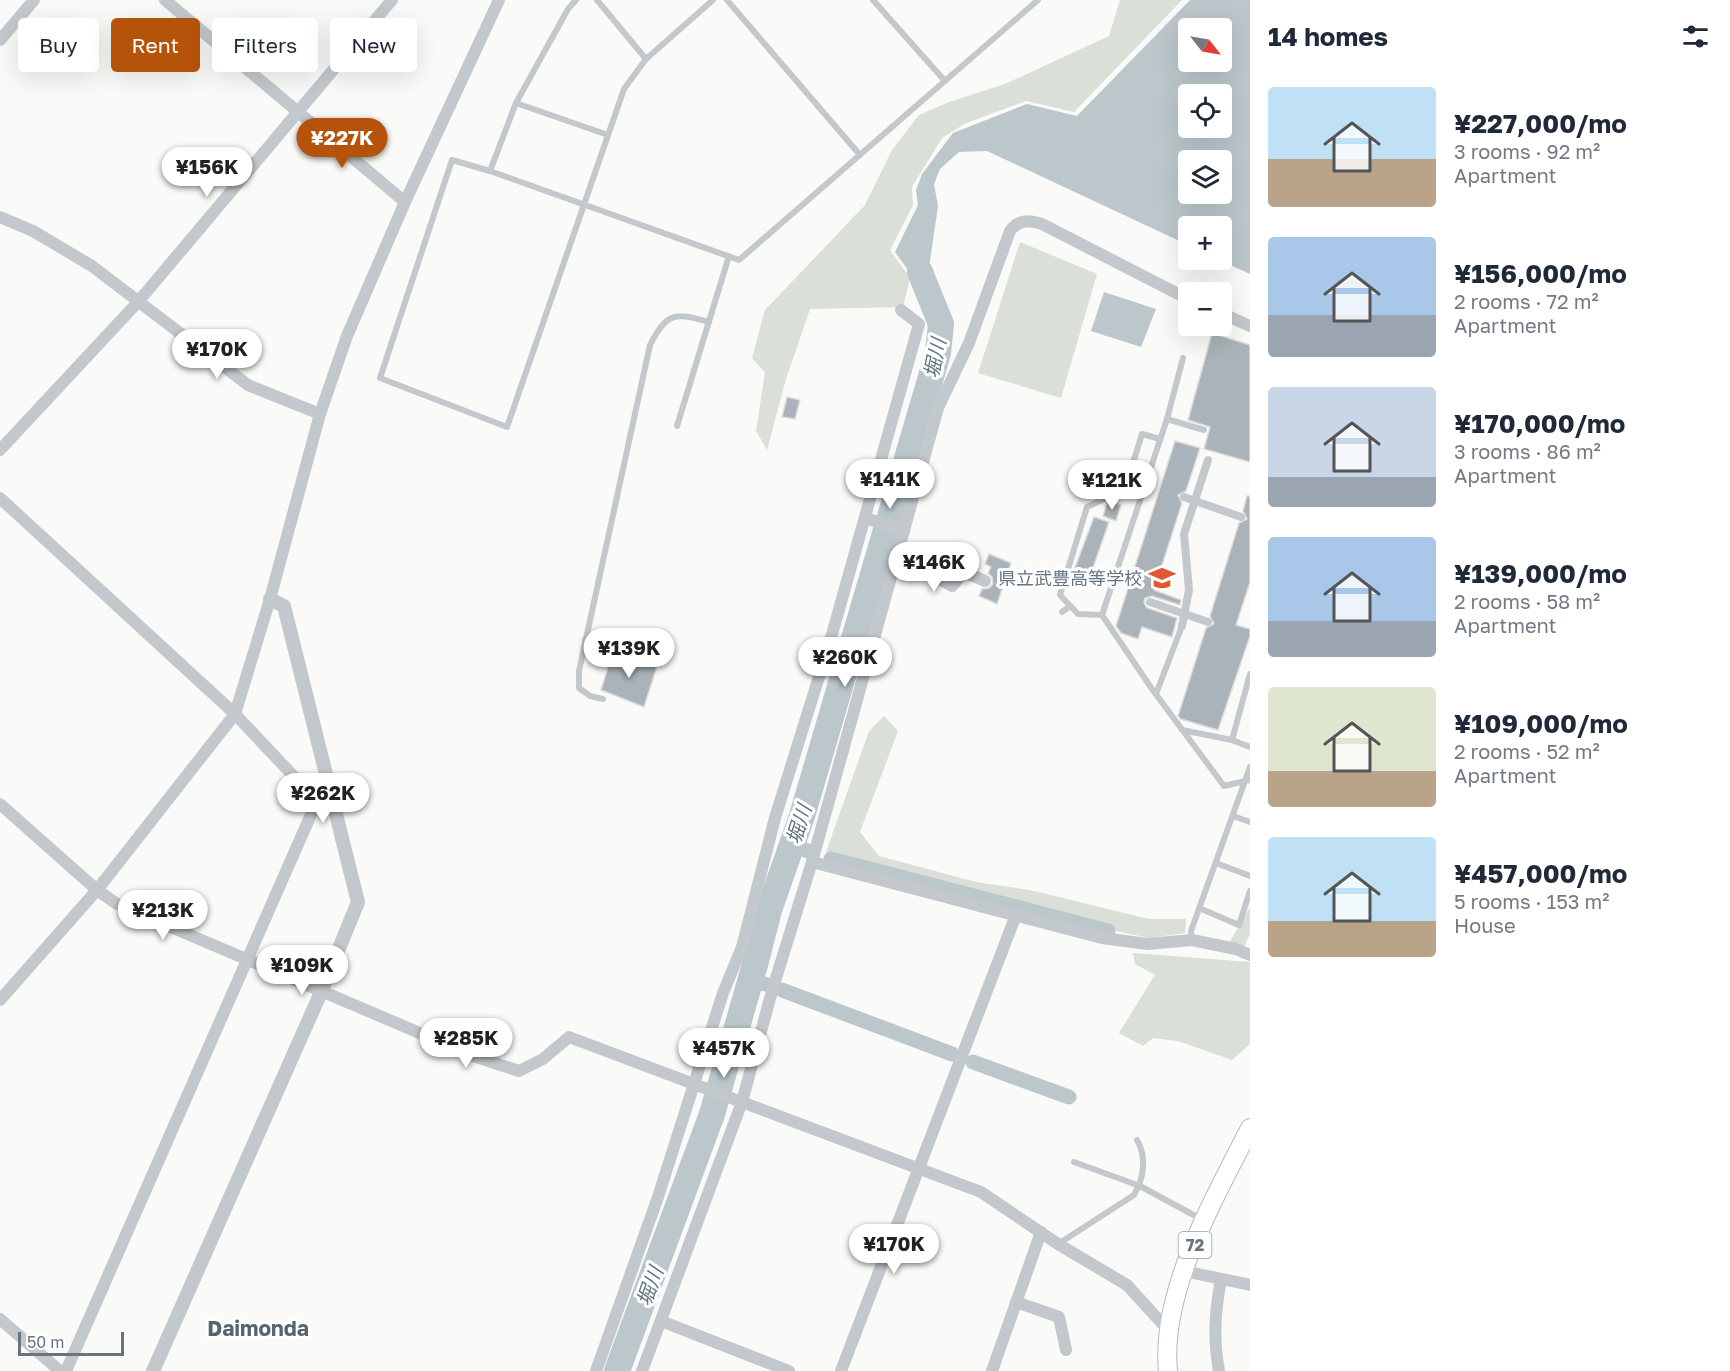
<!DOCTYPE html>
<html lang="en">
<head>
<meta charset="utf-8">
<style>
  body { margin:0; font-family:"Golos Text","Noto Sans JP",sans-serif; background:#f2f2f3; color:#1f2937; height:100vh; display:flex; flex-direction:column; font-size:22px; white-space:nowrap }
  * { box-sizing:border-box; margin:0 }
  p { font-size:20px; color:#747a83 }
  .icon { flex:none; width:33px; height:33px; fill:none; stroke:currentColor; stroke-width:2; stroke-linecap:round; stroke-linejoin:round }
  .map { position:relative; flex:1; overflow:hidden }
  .side { display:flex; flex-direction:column; background:#fff; width:480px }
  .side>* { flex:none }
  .top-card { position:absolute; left:18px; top:18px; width:570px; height:54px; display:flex; gap:12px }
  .needle { width:39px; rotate:121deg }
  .controls { position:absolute; left:1178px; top:18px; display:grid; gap:12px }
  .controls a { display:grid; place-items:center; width:54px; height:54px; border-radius:6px; background:#fff; box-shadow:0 6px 24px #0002; font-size:30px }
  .scale { position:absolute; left:18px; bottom:15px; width:106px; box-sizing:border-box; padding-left:6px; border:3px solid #657683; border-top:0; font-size:16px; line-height:21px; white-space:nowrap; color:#657683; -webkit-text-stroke:4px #fff; paint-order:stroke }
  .price { position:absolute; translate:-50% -51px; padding:0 14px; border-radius:21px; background:#fff; color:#222; font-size:20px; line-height:39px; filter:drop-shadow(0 2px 3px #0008) }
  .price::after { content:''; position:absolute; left:50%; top:36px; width:18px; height:14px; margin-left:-9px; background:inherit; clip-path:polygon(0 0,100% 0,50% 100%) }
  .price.selected { background:#b45309; color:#fff }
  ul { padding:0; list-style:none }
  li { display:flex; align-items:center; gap:18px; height:150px; padding:0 18px }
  li span { display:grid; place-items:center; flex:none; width:168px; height:120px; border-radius:6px; color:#555 }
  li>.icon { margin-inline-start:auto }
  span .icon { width:72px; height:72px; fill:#fffc; stroke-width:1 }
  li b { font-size:26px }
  h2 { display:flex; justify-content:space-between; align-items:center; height:72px; padding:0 18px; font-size:26px }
  .chip { padding:0 21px; border-radius:6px; background:#fff; box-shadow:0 6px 24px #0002; font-size:21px; line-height:54px }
  .chip.selected { background:#b45309; color:#fff }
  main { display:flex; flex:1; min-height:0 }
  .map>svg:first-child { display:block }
  .green { fill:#dadfd7 }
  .water { fill:#bbc7cb; fill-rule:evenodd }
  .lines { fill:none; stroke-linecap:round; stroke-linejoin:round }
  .canal { stroke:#bbc7cb; stroke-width:15 }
  .river { stroke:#bbc7cb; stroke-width:26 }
  .building { fill:#aab3b9; stroke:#dcdcda; stroke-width:1.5 }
  .primary-casing { stroke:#b5babe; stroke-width:20 }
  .service { stroke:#c3c8cc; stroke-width:6 }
  .pedestrian { stroke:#c3c8cc; stroke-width:8 }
  .minor { stroke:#c3c8cc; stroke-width:12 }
  .tertiary { stroke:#c3c8cc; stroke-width:14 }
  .primary { stroke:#fff; stroke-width:18 }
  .pedestrian-bridge { stroke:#c3c8cc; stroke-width:8 }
  .labels { text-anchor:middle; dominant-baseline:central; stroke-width:6; stroke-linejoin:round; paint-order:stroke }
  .shield { fill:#fff; stroke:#939fa8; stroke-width:1.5 }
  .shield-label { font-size:16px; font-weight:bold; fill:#657683 }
  .poi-label { font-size:18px; fill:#657683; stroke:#fff; text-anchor:end }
  .water-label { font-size:20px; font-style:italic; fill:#60757c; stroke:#fff }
  .quarter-label { font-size:21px; font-weight:bold; fill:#57646e; stroke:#fff }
</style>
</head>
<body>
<main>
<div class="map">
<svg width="1250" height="1371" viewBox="0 0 1250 1371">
  <rect width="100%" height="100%" fill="#fafaf8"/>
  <!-- green -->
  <g class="green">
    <polygon points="1120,0 1182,0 1074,112 1026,101 966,123 942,138 912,187 913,205 890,250 910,278 903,307 810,309 786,379 767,450 756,431 765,372 752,358 765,310 865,205 892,150 919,115 949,102 1005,84 1109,36"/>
    <polygon points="1020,242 1097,274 1061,398 978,373"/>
    <polygon points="884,716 898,731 860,832 879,856 976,882 1030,890 1149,919 1186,919 1185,933 1149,938 1079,923 847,862 826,852 869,731"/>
    <polygon points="1250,907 1250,934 1244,947 1229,943"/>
    <polygon points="1133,953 1250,962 1250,1044 1232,1060 1178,1041 1153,1038 1143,1046 1119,1033 1155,975 1135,964"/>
  </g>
  <!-- water -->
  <g class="water">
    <path d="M1190,0h60v274l-31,-14 2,-34h-33v19l-201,-94 -28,1 -19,17 -6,15 4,22 -10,68 -20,-4 -13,-18 23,-47 -2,-15 6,-16 31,-41 74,-29 50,12zM1188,28h33v34h-33zM1188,94h33v34h-33zM1188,160h33v34h-33z"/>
    <polygon points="1104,292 1156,309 1141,347 1091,331"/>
  </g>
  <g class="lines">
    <!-- canal -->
    <g class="canal">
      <polyline points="792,845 808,851"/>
      <polyline points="831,859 1108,931"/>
      <polyline points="750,981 765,984"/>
      <polyline points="782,990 952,1054"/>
      <polyline points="973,1062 1069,1097"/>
    </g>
    <!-- river -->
    <polyline class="river" points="617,1371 712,1114 756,961 769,910 802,816 938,353 941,324 920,272"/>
  </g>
  <!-- building -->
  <g class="building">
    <polygon points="1212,333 1250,345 1250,462 1204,449 1210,427 1188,420"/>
    <polygon points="787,397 800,400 795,419 782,417"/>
    <polygon points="1175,441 1200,448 1186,491 1178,495 1182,503 1154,590 1181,600 1180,605 1152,596 1145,598 1144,603 1147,608 1177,618 1172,637 1142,627 1138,639 1121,633 1116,626"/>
    <polygon points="1247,496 1250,496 1250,582 1236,625 1250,629 1250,636 1218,730 1181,719 1178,716 1206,628 1214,624 1210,616 1239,523 1247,519 1243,511"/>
    <polygon points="1111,502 1121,505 1116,521 1103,516 1107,503"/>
    <polygon points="1094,517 1109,522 1089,579 1073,573"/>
    <polygon points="989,554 1011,563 997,604 979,596 982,589 989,588 993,584 992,577 988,573 991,567 985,564"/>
    <polygon points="613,651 657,666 644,707 601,690"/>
  </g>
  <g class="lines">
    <!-- primary casing -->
    <g class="primary-casing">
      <path id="primary" d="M1168,1371c-8,-80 47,-173 82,-243"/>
    </g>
    <!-- service -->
    <g class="service">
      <polyline points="576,0 568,9 516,103 490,171 739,260 1038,0"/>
      <polyline points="597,0 646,59"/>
      <polyline points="727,0 860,155"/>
      <polyline points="873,0 945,81"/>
      <polyline points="516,103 608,135"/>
      <polyline points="490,171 452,160 380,378 507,427 624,89 646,59 713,0"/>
      <polyline points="1183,358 1167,419 1102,615 1152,689 1224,786 1250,780"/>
      <polyline points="1167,419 1204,430"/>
      <polyline points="677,426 729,256"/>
      <polyline points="1062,612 1070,606"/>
      <polyline points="1102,615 1078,614 1060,595 1087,507 1125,489 1142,434 1160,439"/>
      <polyline points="585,640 657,651"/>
      <polyline points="1156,694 1182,626"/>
      <path d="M603,699l-13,-3 -11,-8v-17l71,-326c17,-33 25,-33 59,-23"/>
      <polyline points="1182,730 1232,740 1250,747"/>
      <polyline points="1232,740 1250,674"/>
      <polyline points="1233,816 1250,822"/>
      <polyline points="1216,863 1250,876"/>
      <polyline points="1199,908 1239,925 1250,891"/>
      <polyline points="1192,940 1191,931 1250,767"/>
      <polyline points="1074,1162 1140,1186 1201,1219"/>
      <path d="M1058,1244l76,-49c10,-17 13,-38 3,-55"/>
    </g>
    <!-- pedestrian -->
    <polyline class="pedestrian" points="1182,626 1189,590 1184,534 1208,460"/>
    <!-- minor -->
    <g class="minor">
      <polyline points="165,0 405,202"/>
      <polyline points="0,40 34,0"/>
      <polyline points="0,217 33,231 92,266 248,385 320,414"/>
      <polyline points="1221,313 1250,326"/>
      <polyline points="0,450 138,302 392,0"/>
      <polyline points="0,498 235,714 317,801 66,1371"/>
      <polyline points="866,518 904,531"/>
      <polyline points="898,554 952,586 964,572 985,581"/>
      <polyline points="0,804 97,890 117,904 476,1057 519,1071 543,1059 569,1037 981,1192 1058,1244 1127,1285 1168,1330"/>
      <polyline points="812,862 1102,938 1147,944 1192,940 1236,949 1250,955"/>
      <polyline points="0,1000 97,890 235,714 270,599 320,414 347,336 405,202 499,0"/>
      <polyline points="1184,1271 1250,1285"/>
      <polyline points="1016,1302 1059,1317 1066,1350"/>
      <polyline points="0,1319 60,1371"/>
      <polyline points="661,1321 789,1371"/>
      <polyline points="596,1371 658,1197 723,993 742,947 775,818 831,638 919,324 901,310"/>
      <path d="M642,1371l100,-269 30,-111 40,-129 126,-454 31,-65 41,-112c9,-12 19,-11 32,-7l146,75"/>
      <polyline points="841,1371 1016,915"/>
      <polyline points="992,1371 1041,1232"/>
      <path d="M1219,1371c-6,-35 -4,-58 2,-92"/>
    </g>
    <!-- tertiary -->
    <polyline class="tertiary" points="153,1371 322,990 358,902 284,606 270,599"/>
    <!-- primary -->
    <use href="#primary" class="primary"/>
    <!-- pedestrian-bridge -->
    <g class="pedestrian-bridge">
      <polyline points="1184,497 1241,517"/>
      <polyline points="1150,602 1208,622"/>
    </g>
  </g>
  <!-- icons -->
  <defs>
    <g id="school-bare" transform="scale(2.07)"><path d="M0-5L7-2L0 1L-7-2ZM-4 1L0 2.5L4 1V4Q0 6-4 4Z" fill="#e4572e" stroke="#fff" stroke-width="2.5" paint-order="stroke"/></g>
  </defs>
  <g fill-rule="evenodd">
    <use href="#school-bare" x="1162" y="578"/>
  </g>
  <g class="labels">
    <!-- shield labels -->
    <rect class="shield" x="1178.5" y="1232" width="33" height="26" rx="4.5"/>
    <g class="shield-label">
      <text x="1195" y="1245">72</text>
    </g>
    <!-- poi labels -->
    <g class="poi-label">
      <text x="1142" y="578">県立武豊高等学校</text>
    </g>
    <!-- water labels -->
    <g class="water-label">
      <text transform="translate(934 358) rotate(-78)">堀川</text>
      <text transform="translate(798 824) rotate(-72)">堀川</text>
      <text transform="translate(649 1286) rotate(-70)">堀川</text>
    </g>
    <!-- quarter labels -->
    <g class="quarter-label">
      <text x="258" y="1328">Daimonda</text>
    </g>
  </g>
</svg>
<div class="controls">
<a><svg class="needle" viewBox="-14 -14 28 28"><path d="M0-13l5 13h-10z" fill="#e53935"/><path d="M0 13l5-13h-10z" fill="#747a83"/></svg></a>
<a><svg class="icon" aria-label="locate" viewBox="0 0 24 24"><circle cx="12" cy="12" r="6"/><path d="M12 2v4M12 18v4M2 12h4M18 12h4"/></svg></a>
<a><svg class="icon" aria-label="layers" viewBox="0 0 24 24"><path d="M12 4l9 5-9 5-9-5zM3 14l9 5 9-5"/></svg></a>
<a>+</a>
<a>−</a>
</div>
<div class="scale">50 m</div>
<b class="price selected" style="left:342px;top:169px">¥227K</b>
<b class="price" style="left:207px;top:198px">¥156K</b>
<b class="price" style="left:217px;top:380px">¥170K</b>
<b class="price" style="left:890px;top:510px">¥141K</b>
<b class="price" style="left:1112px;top:511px">¥121K</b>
<b class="price" style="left:934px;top:593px">¥146K</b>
<b class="price" style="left:629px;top:679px">¥139K</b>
<b class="price" style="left:845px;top:688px">¥260K</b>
<b class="price" style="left:323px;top:824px">¥262K</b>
<b class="price" style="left:163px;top:941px">¥213K</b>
<b class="price" style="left:302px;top:996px">¥109K</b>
<b class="price" style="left:466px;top:1069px">¥285K</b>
<b class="price" style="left:724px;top:1079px">¥457K</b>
<b class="price" style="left:894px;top:1275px">¥170K</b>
<div class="top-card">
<a class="chip">Buy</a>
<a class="chip selected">Rent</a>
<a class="chip">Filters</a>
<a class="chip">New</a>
</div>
</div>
<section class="side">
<h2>14 homes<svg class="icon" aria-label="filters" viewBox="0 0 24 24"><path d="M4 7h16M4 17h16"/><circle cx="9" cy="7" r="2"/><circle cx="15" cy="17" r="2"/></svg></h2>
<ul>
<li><span style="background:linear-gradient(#bfe0f5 60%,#b9a48a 0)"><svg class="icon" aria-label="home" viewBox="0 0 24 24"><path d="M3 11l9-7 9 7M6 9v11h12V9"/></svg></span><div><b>¥227,000/mo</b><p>3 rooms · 92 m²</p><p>Apartment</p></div></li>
<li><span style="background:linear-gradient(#a9c7e8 65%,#9aa5b1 0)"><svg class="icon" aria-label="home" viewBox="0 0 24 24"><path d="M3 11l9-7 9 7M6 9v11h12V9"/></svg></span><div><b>¥156,000/mo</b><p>2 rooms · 72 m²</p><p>Apartment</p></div></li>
<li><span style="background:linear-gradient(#c9d6e8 75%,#9aa5b1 0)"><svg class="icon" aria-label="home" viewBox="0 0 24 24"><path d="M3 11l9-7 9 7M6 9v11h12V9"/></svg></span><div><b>¥170,000/mo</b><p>3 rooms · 86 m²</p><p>Apartment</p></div></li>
<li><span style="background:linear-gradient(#a9c7e8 70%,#9aa5b1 0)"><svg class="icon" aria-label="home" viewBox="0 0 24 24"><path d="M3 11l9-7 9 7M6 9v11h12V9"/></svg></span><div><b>¥139,000/mo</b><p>2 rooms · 58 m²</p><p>Apartment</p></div></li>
<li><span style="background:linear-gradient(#dfe7d0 70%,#b9a48a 0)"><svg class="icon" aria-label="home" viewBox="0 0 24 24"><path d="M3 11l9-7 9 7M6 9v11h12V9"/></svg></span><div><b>¥109,000/mo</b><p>2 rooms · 52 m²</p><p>Apartment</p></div></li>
<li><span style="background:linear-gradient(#bfe0f5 70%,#b9a48a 0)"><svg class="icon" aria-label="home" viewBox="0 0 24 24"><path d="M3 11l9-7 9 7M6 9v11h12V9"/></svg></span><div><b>¥457,000/mo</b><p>5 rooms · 153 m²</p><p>House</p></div></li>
</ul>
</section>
</main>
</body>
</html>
